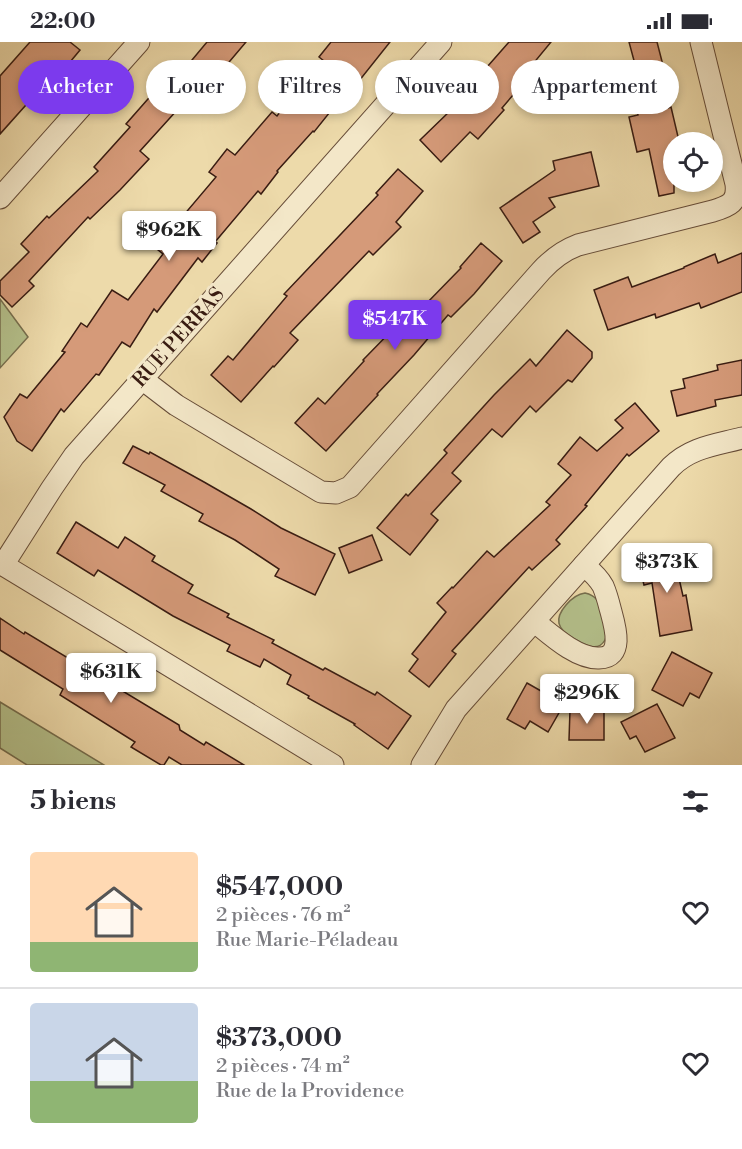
<!DOCTYPE html>
<html lang="fr">
<head>
<meta charset="utf-8">
<style>
  body { margin:0; font-family:"Libre Bodoni",serif; background:#f2f2f3; color:#2b2b33; height:100vh; display:flex; flex-direction:column; font-size:22px; white-space:nowrap }
  * { box-sizing:border-box; margin:0 }
  p { font-size:20px; color:#7c7c81 }
  .icon { flex:none; width:33px; height:33px; fill:none; stroke:currentColor; stroke-width:2; stroke-linecap:round; stroke-linejoin:round }
  .map { position:relative; height:723px; overflow:hidden }
  .panel { display:flex; flex-direction:column; background:#fff; flex:1 }
  .panel>* { flex:none }
  .hud { position:absolute; left:18px; top:18px; width:706px; height:54px; display:flex; gap:12px }
  .fabs { position:absolute; left:663px; top:90px; display:grid; gap:12px }
  .fabs a { display:grid; place-items:center; width:60px; height:60px; border-radius:50%; background:#fff; box-shadow:0 3px 9px #0003; font-size:30px }
  .price { position:absolute; translate:-50% -51px; padding:0 14px; border-radius:6px; background:#fff; color:#222; font-size:20px; line-height:39px; filter:drop-shadow(0 2px 3px #0008) }
  .price::after { content:''; position:absolute; left:50%; top:36px; width:18px; height:14px; margin-left:-9px; background:inherit; clip-path:polygon(0 0,100% 0,50% 100%) }
  .price.current { background:#7c3aed; color:#fff }
  ul { padding:0; list-style:none }
  li { display:flex; align-items:center; gap:18px; height:150px; padding:0 30px }
  li+li { border-top:2px solid #e1e1e2 }
  li span { display:grid; place-items:center; flex:none; width:168px; height:120px; border-radius:6px; color:#555 }
  li>.icon { margin-inline-start:auto }
  span .icon { width:72px; height:72px; fill:#fffc; stroke-width:1 }
  li b { font-size:26px }
  h2 { display:flex; justify-content:space-between; align-items:center; height:72px; padding:0 30px; font-size:26px }
  .chip { padding:0 21px; border-radius:27px; background:#fff; box-shadow:0 3px 9px #0003; font-size:21px; line-height:54px }
  .chip.current { background:#7c3aed; color:#fff }
  .status { display:flex; justify-content:space-between; align-items:center; height:42px; padding:0 30px; background:#fff; direction:ltr }
  .status svg { height:16px; fill:currentColor }
  .map>svg:first-child { display:block }
  .green { fill:#b4c08b; stroke:#766e4e; stroke-width:1.5 }
  .building { fill:#d59a79; stroke:#391c12; stroke-width:1.5 }
  .lines { fill:none; stroke-linecap:round; stroke-linejoin:round }
  .minor-casing { stroke:#664c38; stroke-width:23 }
  .minor { stroke:#f3e7c8; stroke-width:21 }
  .labels { text-anchor:middle; dominant-baseline:central; stroke-width:6; stroke-linejoin:round; paint-order:stroke }
  .street-label { font-size:20px; fill:#391c12; stroke:#f3e7c8 }
</style>
</head>
<body>
<div class="status"><b>22:00</b><svg viewBox="0 0 49 12"><path d="M0 12V9h3v3zM5 12V6h3v6zM10 12V3h3v9zM15 12V0h3v12zM26 1h20v11H26zM47 4h2v5h-2z"/></svg></div>
<div class="map">
<svg width="742" height="723" viewBox="0 0 742 723">
  <rect width="100%" height="100%" fill="#eddaaa"/>
  <filter id="stains"><feTurbulence type="fractalNoise" baseFrequency=".00333" numOctaves="4"/><feColorMatrix values="0 0 0 0 .2 0 0 0 0 .09 0 0 0 0 .02 0 0 0 .5 -.17"/></filter>
  <radialGradient id="worn" r=".72"><stop offset=".6" stop-color="#630" stop-opacity="0"/><stop offset="1" stop-color="#630" stop-opacity=".3"/></radialGradient>
  <!-- green -->
  <g class="green">
    <polygon points="0,257 28,295 0,326"/>
    <path d="M585,551c5,1 9,3 12,7 5,5 12,34 8,40 -8,14 -23,3 -32,-2 -16,-9 -19,-19 -7,-33 6,-7 11,-11 19,-12z"/>
    <polygon points="0,660 104,723 27,723 0,706"/>
  </g>
  <!-- building -->
  <g class="building">
    <polygon points="30,0 70,0 80,8 46,49 42,45 0,92 0,34"/>
    <polygon points="207,0 246,0 219,32 221,34 197,64 188,56 140,109 149,117 120,148 90,177 88,175 29,239 34,244 12,265 0,253 0,239 29,210 21,202 47,174 49,176 98,129 94,125 130,85 126,82 155,49 162,54"/>
    <polygon points="331,0 390,0 355,44 319,15"/>
    <polygon points="509,0 551,0 532,23 536,26 502,66 504,68 478,97 470,90 441,120 420,98 452,67 481,34 480,33"/>
    <polygon points="629,0 657,0 666,35 660,36 668,66 671,65 679,99 674,100 674,151 659,154 649,107 637,110 629,75 638,73 627,28 636,26"/>
    <polygon points="302,41 334,65 314,90 313,89 277,129 278,130 261,152 258,149 215,200 217,201 202,220 198,216 157,270 154,267 130,305 122,300 99,333 96,332 64,370 61,367 32,409 17,399 4,375 20,352 27,356 65,310 62,309 81,281 87,285 112,248 128,258 163,212 153,204 180,171 183,174 216,135 209,130 227,107 235,113 272,70 277,74"/>
    <polygon points="591,110 599,144 549,156 555,165 533,180 540,190 523,201 500,166 555,128 553,119"/>
    <polygon points="398,127 423,149 396,180 401,185 373,213 369,209 290,291 298,298 274,325 273,324 241,360 211,333 228,314 233,318 287,254 284,252 378,153 376,151"/>
    <polygon points="481,201 502,219 474,252 451,275 448,273 414,313 377,352 378,353 326,409 295,381 318,356 325,362 364,319 363,318 402,278 398,276 413,259 422,266 461,226 460,225"/>
    <polygon points="742,211 742,250 701,266 699,261 656,276 655,272 608,288 594,248 628,235 632,245 684,226 684,225 715,212 718,221"/>
    <polygon points="567,288 592,310 592,316 572,340 568,338 536,370 530,364 502,395 492,387 452,431 461,439 431,472 438,478 410,513 377,486 406,452 408,454 447,411 444,408 494,353 530,317 536,324"/>
    <polygon points="742,318 742,353 715,358 716,364 677,374 671,349 685,346 683,337 718,328 717,323"/>
    <polygon points="635,361 659,389 629,414 627,412 585,463 587,464 556,498 560,502 532,528 529,525 452,609 456,612 429,645 409,629 418,617 412,612 446,570 437,561 452,545 453,546 487,509 494,515 550,463 546,460 571,433 558,422 580,395 597,409 623,386 615,378"/>
    <polygon points="133,404 149,412 150,410 204,440 251,467 281,486 335,512 315,553 275,534 279,527 235,498 199,479 203,472 161,449 165,443 123,421"/>
    <polygon points="76,480 118,506 125,495 155,514 152,519 193,543 188,551 229,572 227,575 274,598 272,601 323,628 325,626 375,653 377,650 411,674 388,707 354,683 355,682 308,656 309,654 287,642 291,633 264,617 260,625 227,609 230,603 173,574 98,528 94,534 57,511"/>
    <polygon points="372,493 382,518 349,531 339,506"/>
    <polygon points="673,510 683,554 686,553 692,588 660,594 652,541 644,543 638,518"/>
    <polygon points="0,576 24,592 25,590 179,683 180,688 204,703 206,700 244,723 182,723 169,715 164,723 161,723 131,705 135,700 60,653 63,647 0,608"/>
    <polygon points="672,610 712,631 699,656 690,651 683,664 652,648"/>
    <polygon points="527,641 564,662 548,690 530,679 525,687 507,677"/>
    <polygon points="657,662 675,696 645,710 636,694 630,697 621,680"/>
    <polygon points="570,668 604,669 604,698 569,698"/>
  </g>
  <g class="lines">
    <!-- minor casing -->
    <g class="minor-casing">
      <g id="minor">
        <polyline points="0,156 139,0"/>
        <path d="M142,337l34,26 145,87 15,1 14,-6 191,-216c11,-12 21,-20 37,-26l135,-34c16,-5 25,-8 23,-27l-35,-142"/>
        <polyline points="0,521 333,723"/>
        <polyline points="3,523 52,446 74,414 441,0"/>
        <path d="M535,580c16,13 42,37 64,36 27,0 15,-35 11,-50 -2,-8 -4,-15 -7,-22 -5,-9 -12,-15 -19,-21"/>
        <path d="M422,723l34,-56 215,-242c20,-20 45,-22 71,-29"/>
      </g>
    </g>
    <!-- minor -->
    <use href="#minor" class="minor"/>
  </g>
  <g class="labels">
    <!-- street labels -->
    <g class="street-label">
      <text transform="translate(179 296) rotate(-48)">RUE PERRAS</text>
    </g>
  </g>
  <rect width="100%" height="100%" filter="url(#stains)"/>
  <rect width="100%" height="100%" fill="url(#worn)"/>
</svg>
<div class="fabs">
<a><svg class="icon" aria-label="locate" viewBox="0 0 24 24"><circle cx="12" cy="12" r="6"/><path d="M12 2v4M12 18v4M2 12h4M18 12h4"/></svg></a>
</div>
<b class="price" style="left:169px;top:220px">$962K</b>
<b class="price current" style="left:395px;top:309px">$547K</b>
<b class="price" style="left:667px;top:552px">$373K</b>
<b class="price" style="left:111px;top:662px">$631K</b>
<b class="price" style="left:587px;top:683px">$296K</b>
<div class="hud">
<a class="chip current">Acheter</a>
<a class="chip">Louer</a>
<a class="chip">Filtres</a>
<a class="chip">Nouveau</a>
<a class="chip">Appartement</a>
</div>
</div>
<section class="panel">
<h2>5 biens<svg class="icon" aria-label="filters" viewBox="0 0 24 24"><path d="M4 7h16M4 17h16"/><circle cx="9" cy="7" r="2"/><circle cx="15" cy="17" r="2"/></svg></h2>
<ul>
<li><span style="background:linear-gradient(#ffd9b3 75%,#8fb573 0)"><svg class="icon" aria-label="home" viewBox="0 0 24 24"><path d="M3 11l9-7 9 7M6 9v11h12V9"/></svg></span><div><b>$547,000</b><p>2 pièces · 76 m²</p><p>Rue Marie-Péladeau</p></div><svg class="icon" aria-label="heart" viewBox="0 0 24 24"><path d="M12 20l-8-8c-3-5 5-10 8-4 3-6 11-1 8 4z"/></svg></li>
<li><span style="background:linear-gradient(#c9d6e8 65%,#8fb573 0)"><svg class="icon" aria-label="home" viewBox="0 0 24 24"><path d="M3 11l9-7 9 7M6 9v11h12V9"/></svg></span><div><b>$373,000</b><p>2 pièces · 74 m²</p><p>Rue de la Providence</p></div><svg class="icon" aria-label="heart" viewBox="0 0 24 24"><path d="M12 20l-8-8c-3-5 5-10 8-4 3-6 11-1 8 4z"/></svg></li>
</ul>
</section>
</body>
</html>
